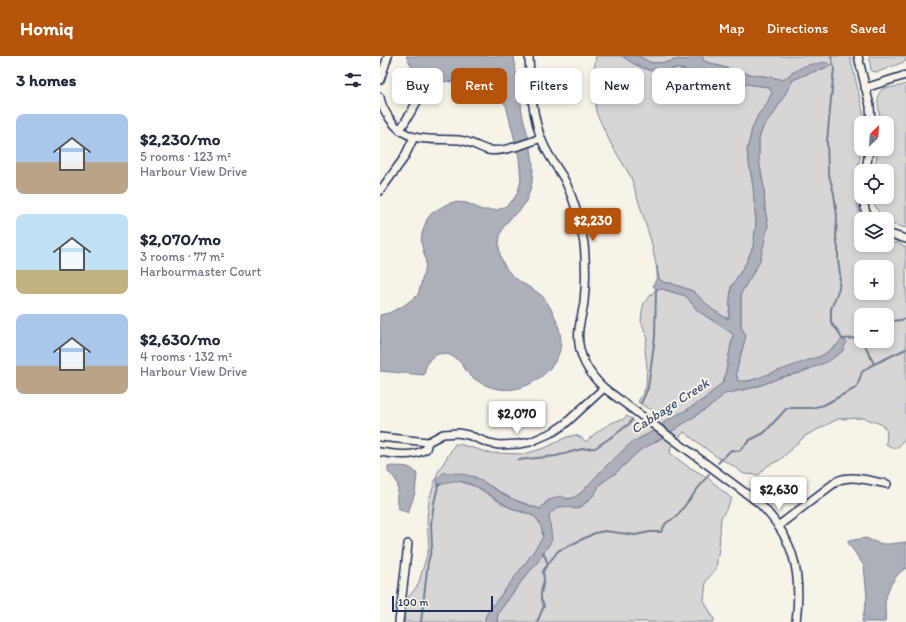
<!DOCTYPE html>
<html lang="en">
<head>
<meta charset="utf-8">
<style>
  body { margin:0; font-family:Itim,sans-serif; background:#f2f2f3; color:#1f2937; height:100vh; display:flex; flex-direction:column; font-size:15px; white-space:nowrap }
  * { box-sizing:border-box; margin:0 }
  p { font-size:13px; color:#747a83 }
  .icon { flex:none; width:22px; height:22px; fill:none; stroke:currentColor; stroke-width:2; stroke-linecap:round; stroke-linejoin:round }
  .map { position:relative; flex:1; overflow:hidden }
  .sheet { display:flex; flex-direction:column; background:#fff; width:380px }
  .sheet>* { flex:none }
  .hud { position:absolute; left:12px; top:12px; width:380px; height:36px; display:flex; gap:8px }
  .needle { width:26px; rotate:25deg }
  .tools { position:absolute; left:474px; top:60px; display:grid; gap:8px }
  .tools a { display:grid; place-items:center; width:40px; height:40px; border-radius:8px; background:#fff; box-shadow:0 2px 6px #0003; font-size:20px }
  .scale { position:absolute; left:12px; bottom:10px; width:101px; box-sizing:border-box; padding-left:4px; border:2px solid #1b2f5e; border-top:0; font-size:11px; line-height:14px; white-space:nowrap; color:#1b2f5e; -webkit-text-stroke:3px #f7f3e8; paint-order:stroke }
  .price { position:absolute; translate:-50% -34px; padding:0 9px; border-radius:4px; background:#fff; color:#222; font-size:13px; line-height:26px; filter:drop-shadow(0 1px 2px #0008) }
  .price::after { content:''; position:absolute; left:50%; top:24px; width:12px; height:9px; margin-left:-6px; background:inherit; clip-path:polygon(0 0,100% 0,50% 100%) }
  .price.active { background:#b45309; color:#fff }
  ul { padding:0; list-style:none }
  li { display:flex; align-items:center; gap:12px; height:100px; padding:0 16px }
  li span { display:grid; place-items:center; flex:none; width:112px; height:80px; border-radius:8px; color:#555 }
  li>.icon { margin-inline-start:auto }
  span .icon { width:48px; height:48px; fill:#fffc; stroke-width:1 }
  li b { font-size:17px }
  h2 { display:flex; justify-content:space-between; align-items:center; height:48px; padding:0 16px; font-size:17px }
  .tag { padding:0 14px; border-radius:8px; background:#fff; box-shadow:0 2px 6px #0003; font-size:14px; line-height:36px }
  .tag.active { background:#b45309; color:#fff }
  header { display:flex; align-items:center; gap:24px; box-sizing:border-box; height:56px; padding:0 20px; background:#b45309; color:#fff }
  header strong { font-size:19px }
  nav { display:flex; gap:22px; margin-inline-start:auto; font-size:14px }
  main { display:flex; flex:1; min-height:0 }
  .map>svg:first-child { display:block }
  .green { fill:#d7d6d4; stroke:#798299; fill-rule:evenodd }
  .water { fill:#acb0b9; stroke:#727c95 }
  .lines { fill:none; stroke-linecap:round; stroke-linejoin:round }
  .stream { stroke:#727c95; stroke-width:2 }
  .minor-casing { stroke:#1b2f5e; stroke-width:10 }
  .minor { stroke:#f7f3e8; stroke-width:7 }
  .labels { text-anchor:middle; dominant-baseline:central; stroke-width:4; stroke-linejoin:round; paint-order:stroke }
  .water-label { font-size:14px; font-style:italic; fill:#465679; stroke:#f7f3e8 }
</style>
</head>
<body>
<header>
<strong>Homiq</strong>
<nav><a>Map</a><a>Directions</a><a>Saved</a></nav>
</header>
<main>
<section class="sheet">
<h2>3 homes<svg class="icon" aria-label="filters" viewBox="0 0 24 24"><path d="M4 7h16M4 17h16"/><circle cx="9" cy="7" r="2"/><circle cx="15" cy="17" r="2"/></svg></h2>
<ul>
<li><span style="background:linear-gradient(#a9c7e8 60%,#b9a48a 0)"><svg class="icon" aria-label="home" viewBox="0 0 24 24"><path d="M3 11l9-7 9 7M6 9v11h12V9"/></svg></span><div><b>$2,230/mo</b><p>5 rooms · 123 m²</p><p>Harbour View Drive</p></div></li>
<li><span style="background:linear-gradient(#bfe0f5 70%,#c2b280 0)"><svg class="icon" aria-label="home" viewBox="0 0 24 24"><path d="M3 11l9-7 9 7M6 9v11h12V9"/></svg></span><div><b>$2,070/mo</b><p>3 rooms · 77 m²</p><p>Harbourmaster Court</p></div></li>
<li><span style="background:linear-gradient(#a9c7e8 65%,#b9a48a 0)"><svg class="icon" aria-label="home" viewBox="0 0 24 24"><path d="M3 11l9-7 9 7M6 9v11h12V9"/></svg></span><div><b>$2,630/mo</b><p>4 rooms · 132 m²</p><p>Harbour View Drive</p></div></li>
</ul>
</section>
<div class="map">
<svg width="526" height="566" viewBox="0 0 526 566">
  <rect width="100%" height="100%" fill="#f7f3e8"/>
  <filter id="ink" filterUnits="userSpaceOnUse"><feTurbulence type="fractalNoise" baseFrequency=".025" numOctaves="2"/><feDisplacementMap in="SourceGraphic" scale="8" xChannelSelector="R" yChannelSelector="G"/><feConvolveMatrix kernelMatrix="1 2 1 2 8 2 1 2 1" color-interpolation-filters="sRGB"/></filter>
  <g filter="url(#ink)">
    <!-- green -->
    <g class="green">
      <polygon points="216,0 242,0 254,8 269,14 282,17 296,12 366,28 389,31 392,37 386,49 378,59 372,73 367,95 373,130 376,167 373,191 366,207 351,231 349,259 347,263 333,254 313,235 290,227 285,227 279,223 271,185 251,121 231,88 216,56 214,17"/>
      <path d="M258,0h53l-4,4c-12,-1 -22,4 -34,3 -5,-1 -11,-5 -15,-7z"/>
      <path d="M322,0h148l14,60v7h-3v26l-5,35v15l5,22v24h26v-2h11l8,4v190l-8,10 -5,1 -7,-4 1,-13 -6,-7 -17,-6 -26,1 -33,17 -25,24 -13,6 -8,9 -15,-1 -12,-9 -15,-8 -33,-25 -13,14 -1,7 17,13 20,11 25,22 -11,19 -2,30 -3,21 -10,12 -2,20 10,18v3h-217l1,-9 26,-35 13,-15 12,-39v-9c10,-10 13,-10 27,-6l5,-2 13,-12 6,-11 16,-11 23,-22 18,-10 58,-38 9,-9 32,-7 26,-10 18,-4 37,-28c-5,4 -10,8 -15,11 -21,10 -62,25 -84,26l-2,-9 10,-38 -5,-8v-34l18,-30 9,-38 -3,-15 -1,-22 -5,-27v-22l4,-12 10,-12 20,-35 14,-6 24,-8 -38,6 -10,8c-12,-4 -22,-4 -34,-6 -14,-3 -32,-9 -45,-13zM481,211h26v26h-26zM481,259h26v26h-26z"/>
      <polygon points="489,0 526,0 526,5 498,16 491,15"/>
      <path d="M526,28v144l-15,-4 -4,-3v-2l-4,-1 -8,-12 -3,-9h15v-26h-13l4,-22h9v-26h-6c-1,-8 -8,-32 4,-35 7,-1 14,-1 21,-4z"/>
      <path d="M276,233h6l24,7 11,14 7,5 29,19 -8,42 -2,6 -19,17 -19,12 -16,8 -16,12 -22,12 -27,25 -23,25 -8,5 -25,2 -8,9 -30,-11 -36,-22 -19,4 22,7 27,18 16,7 7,1 8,4 6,8 2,12 -16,24 -42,57 1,4h-82l2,-22 12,-15 11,-37 -2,-28 2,-20 9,-28 17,-28h4l31,9 34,1 21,-6 22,-11 8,-2 5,2 5,4h2c6,-7 27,-22 35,-21l5,-4 8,6v3l5,4c8,-3 14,-9 15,-17l-2,-2 -6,-2 -9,-6 8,-15 1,-20 -2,-17 2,-13 -6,-16 1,-10 2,-8z"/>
    </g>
    <!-- water -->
    <g class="water">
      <path d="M26,0h108c1,6 1,12 2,18 1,7 4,14 5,21 0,6 0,12 1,18 6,26 15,46 9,74 -2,7 -5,16 -10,22 -3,4 -8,6 -11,10 -11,11 -13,24 -9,39 8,22 25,25 41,38 6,6 9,13 13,21 10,24 8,41 -13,59 -21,18 -50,18 -71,0 -6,-5 -9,-14 -16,-18 -17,-11 -29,0 -31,17l-44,-4v-56l9,-2 14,-7 15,-11 8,-30 -1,-8 -4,-15 1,-8 5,-15 6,-7 14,-8 7,-2 13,1 15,7h15l9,-4 8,-7 4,-8 3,-10 -2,-24 -13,-52 -9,-8 -20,-9 -21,-6 -19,-1 -19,-3z"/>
      <path d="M242,0h16l14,7 16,-1 10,-3 9,1 4,-4h11l2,5c13,5 31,10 45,13 11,2 22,2 34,6 14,-10 18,-15 37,-17 4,-1 8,-1 11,3l-24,8 -14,6 -20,35 -10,12 -4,12v22l5,27 1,22 3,15 -6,28 -3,10 -18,30v34l5,8 -10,38 2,8h11l74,-26 14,-10 5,-6 5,3 -5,10 -13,9 -29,12 -18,4 -26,10 -32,7 -9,9 -58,38 -18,10 -23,22 -16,11 -6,11 -13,12 -5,2c-14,-4 -17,-4 -27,6l3,25 -15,23 -13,15 -26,35 -1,9h-11l-1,-4 2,-5 40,-52 16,-24c-1,-7 -2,-15 -8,-20 -5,-4 -16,-6 -23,-9 -18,-8 -34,-26 -56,-27 -5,-1 -12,3 -18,5l-1,-7 6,-6c34,-2 40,12 68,25 9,5 19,8 29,11 6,-7 12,-11 21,-13l6,3 6,-1 8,-5 23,-25 27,-25 22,-12 16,-12 16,-8 19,-12 19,-17 2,-6 8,-42 -29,-19 -7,-5 -11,-14 -24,-7h-6l-3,-3 4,-9v-11l2,13 6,4h5l23,8 20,19 15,9 1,-4 2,-28 15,-24 7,-16 3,-23 -3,-38 -6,-35 5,-22 6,-14 8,-10 6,-12 -3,-6 -23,-3 -70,-16 -14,5 -13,-3 -15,-6z"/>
      <path d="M12,410c10,1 18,-2 25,8l-2,19 -7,20 -10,-5c-5,-16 8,-22 -10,-36v-5z"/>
      <path d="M486,482c19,9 20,6 40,4v26c-12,7 -21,24 -21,38 0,6 1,10 0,16h-23l5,-25 -3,-31 -17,-25z"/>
    </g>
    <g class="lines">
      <!-- stream -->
      <g class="stream">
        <polyline points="451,0 454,12 447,85 448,115 454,138 457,160 456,181 458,192 458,204 460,218 459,232 451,253 451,267 458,275 462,283 479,282 481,283"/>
        <polyline points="507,266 526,263"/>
        <polyline points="483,285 494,308"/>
        <polyline points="261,347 268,332 275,281 276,233"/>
        <polyline points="138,404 176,400 202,393 215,392 236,378 250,367 252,363"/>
        <polyline points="338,407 351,394 359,395 370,384 384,377 407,352 431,352 444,349 477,331 482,316 490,310 526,293"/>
        <polyline points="168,508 178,495 215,477 225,475 255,479 270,476 281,476 286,467 296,461 329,418"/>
        <polyline points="41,566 48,506 52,491 51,468 54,447 58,430 60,428"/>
        <polyline points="157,566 164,550 161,543 161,537 164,524 163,515 168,508 163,496"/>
      </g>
      <!-- minor casing -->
      <g class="minor-casing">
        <g id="minor">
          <path d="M149,0c1,27 3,62 14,87 5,12 13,23 20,34 11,21 17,44 21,67 2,19 2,39 0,58 -1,9 -4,18 -5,27 -3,24 8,43 25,59l155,115c36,36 43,70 37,119"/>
          <polyline points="478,0 490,50 491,67"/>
          <polyline points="0,24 8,0"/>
          <polyline points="485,32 526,19"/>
          <path d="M0,41c1,8 5,15 10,22 18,26 42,19 69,21 11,1 19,7 29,10 14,3 40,-7 53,-12"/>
          <polyline points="20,74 43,36"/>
          <polyline points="486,115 489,93"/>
          <polyline points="0,135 24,102 34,81"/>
          <polyline points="483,141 485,154 490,163"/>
          <polyline points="507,177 526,183"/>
          <polyline points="0,381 48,386 63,378 78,377 88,379 109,387 119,389 139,388 150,386 173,376 185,368 224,332"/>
          <path d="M0,396c16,2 31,6 46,-3l2,-7"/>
          <path d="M398,470l59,-45c15,-7 34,0 50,3"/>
          <polyline points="19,566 28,488"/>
        </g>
      </g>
      <!-- minor -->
      <use href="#minor" class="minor"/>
    </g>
  </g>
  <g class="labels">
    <!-- water labels -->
    <g class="water-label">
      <text transform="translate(290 350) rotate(-33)">Cabbage Creek</text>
    </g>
  </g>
</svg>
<div class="tools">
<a><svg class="needle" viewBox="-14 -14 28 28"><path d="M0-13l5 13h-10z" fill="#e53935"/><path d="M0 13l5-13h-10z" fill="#747a83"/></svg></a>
<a><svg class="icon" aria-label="locate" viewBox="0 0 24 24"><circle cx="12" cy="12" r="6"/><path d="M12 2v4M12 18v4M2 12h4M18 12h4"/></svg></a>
<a><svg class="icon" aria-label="layers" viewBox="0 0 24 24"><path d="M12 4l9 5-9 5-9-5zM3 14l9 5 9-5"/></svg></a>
<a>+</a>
<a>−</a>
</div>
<div class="scale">100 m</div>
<b class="price active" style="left:213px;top:186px">$2,230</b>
<b class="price" style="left:137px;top:379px">$2,070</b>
<b class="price" style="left:399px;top:455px">$2,630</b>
<div class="hud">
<a class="tag">Buy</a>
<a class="tag active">Rent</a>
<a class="tag">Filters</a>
<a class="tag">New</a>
<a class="tag">Apartment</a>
</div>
</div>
</main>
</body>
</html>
